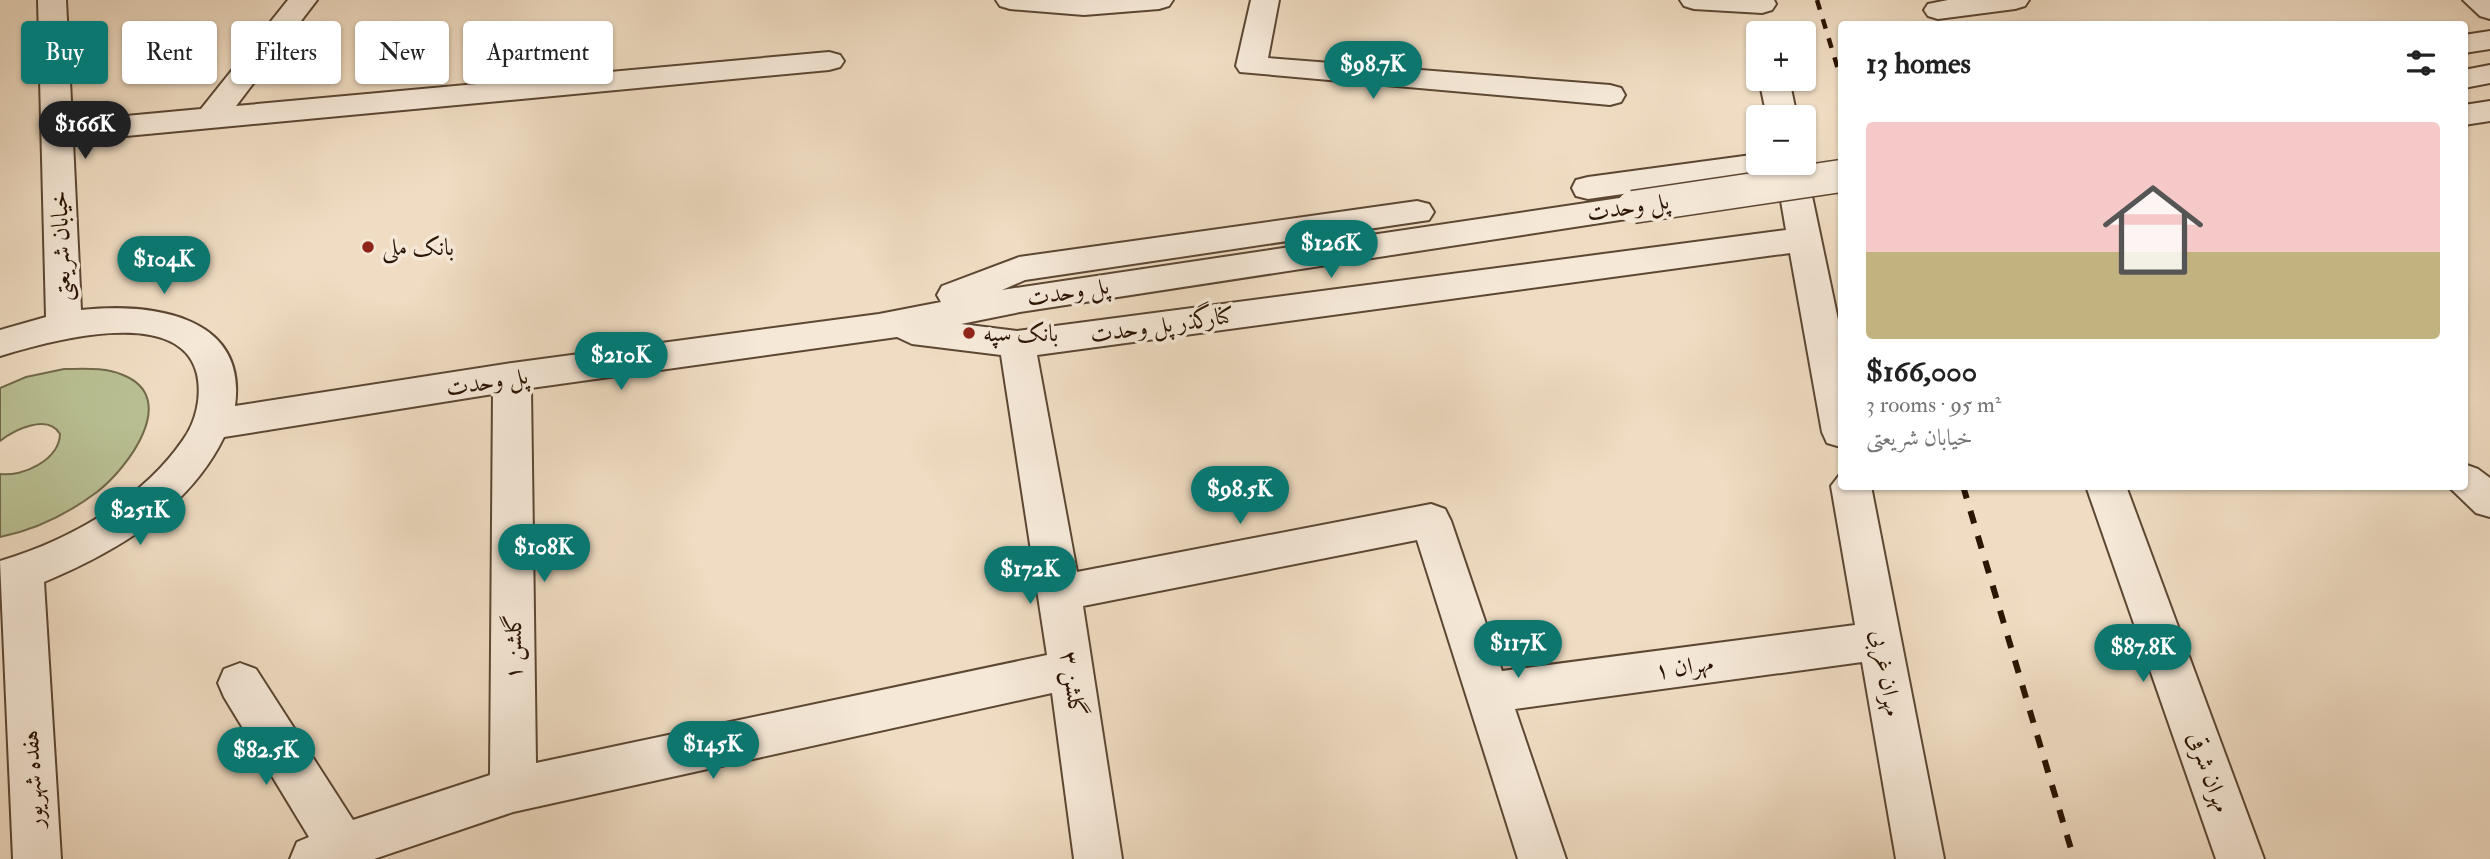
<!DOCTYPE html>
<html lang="en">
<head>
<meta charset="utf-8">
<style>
  body { margin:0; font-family:"IM FELL Double Pica",Amiri,serif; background:#f2f2f2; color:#222; height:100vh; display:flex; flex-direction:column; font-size:26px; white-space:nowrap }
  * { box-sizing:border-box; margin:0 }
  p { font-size:23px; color:#767676 }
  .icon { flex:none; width:38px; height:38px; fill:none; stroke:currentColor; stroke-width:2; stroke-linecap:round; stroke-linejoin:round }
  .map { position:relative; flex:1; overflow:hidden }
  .drawer { position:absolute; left:1838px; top:21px; width:630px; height:469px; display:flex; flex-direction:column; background:#fff; border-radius:7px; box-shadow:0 2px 5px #0004 }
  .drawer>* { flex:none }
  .guide { position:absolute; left:21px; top:21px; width:665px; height:63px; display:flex; gap:14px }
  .buttons { position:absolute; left:1746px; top:21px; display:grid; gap:14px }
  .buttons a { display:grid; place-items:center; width:70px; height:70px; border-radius:7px; background:#fff; box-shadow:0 2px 5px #0004; font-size:35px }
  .price { position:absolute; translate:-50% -60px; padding:0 16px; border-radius:24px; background:#0f766e; color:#fff; font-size:23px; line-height:46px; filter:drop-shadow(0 2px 4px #0008) }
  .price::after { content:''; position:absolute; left:50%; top:42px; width:21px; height:16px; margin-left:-10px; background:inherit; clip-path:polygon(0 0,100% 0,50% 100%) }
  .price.active { background:#222; color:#fff }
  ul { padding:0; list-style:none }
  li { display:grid; align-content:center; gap:14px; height:371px; padding:0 28px }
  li+li { border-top:2px solid #e0e0e0 }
  li span { display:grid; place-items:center; height:217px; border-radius:7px; color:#555 }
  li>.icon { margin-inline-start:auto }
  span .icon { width:126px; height:126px; fill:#fffc; stroke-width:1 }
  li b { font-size:30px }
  h2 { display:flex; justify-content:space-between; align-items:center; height:84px; padding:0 28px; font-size:30px }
  .pill { padding:0 24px; border-radius:7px; background:#fff; box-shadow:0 2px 5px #0004; font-size:24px; line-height:63px }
  .pill.active { background:#0f766e; color:#fff }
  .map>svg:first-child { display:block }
  .green { fill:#b9c093; stroke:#726a4b; stroke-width:2 }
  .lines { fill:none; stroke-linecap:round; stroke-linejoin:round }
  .minor-casing { stroke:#5c4733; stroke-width:4 }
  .minor { fill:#f5e8d7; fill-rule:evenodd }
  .rail-far1 { stroke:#2b1503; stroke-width:4.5; stroke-dasharray:10 10; stroke-linecap:butt }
  .rail { stroke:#2b1503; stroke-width:6; stroke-dasharray:13 13; stroke-linecap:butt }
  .minor-bridge-casing { stroke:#5c4733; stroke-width:35; stroke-linecap:butt }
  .minor-bridge { stroke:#f5e8d7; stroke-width:32 }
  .poi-dot { fill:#8f2418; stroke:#f5e8d7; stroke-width:2.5 }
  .labels { text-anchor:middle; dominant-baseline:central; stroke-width:7; stroke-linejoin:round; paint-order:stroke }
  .street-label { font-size:24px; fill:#2b1503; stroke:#f5e8d7 }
  .poi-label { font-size:24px; fill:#2b1503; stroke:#f5e8d7; text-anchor:start }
</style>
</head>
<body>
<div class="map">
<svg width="2490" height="859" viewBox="0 0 2490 859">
  <rect width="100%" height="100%" fill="#efdcc2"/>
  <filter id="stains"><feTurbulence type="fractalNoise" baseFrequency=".00286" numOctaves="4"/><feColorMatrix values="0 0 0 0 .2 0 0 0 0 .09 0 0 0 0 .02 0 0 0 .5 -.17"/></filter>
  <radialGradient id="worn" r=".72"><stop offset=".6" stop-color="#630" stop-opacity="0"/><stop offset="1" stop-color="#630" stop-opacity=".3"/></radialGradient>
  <!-- green -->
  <path class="green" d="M64,369c20,0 40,-2 59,6 58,23 4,94 -26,117 -28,21 -62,38 -97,45v-63c23,3 59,-14 60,-40 -12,-21 -46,-4 -60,7v-53l26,-11z"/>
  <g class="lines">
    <!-- minor casing -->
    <g class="minor-casing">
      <g id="minor">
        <path d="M38,0h28l6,121 129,-12 87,-109h29l-81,106 593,-54 11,3 4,6 -4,6 -11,3 -756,71 8,169c67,-7 167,3 154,96l277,-43 367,-49 62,-12 -4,-7 5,-9 77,-29 398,-56 12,3 5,8 -5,8 -404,60 -23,10 631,-94 12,3 5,8 -5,8 -12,3 -613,94 -59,12 56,7 769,-101 -10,-58 -188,27 -12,-3 -4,-8 4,-8 12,-3 171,-23v9h45v-5l37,176v113l-14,-4 -5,-11 -32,-179 -753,102 40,217 354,-68 14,5 6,12 51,150 353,-46 -24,-139 10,-13v13h30l73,373h-48l-34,-197 -347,47 51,150h-48l-101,-319 -334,66 39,253h-48l-22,-166 -539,119 -139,47h-84l7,-17 12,-5 -85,-140 -6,-14 6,-14 16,-6 16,6 97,151 137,-45 3,-381 -269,43c-35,72 -108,115 -180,145l17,277h-48l-13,-298c68,-20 142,-61 183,-121 13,-18 19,-43 14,-66 -17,-71 -151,-32 -197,-18v-26l46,-13zM897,337l15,7 89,11 46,300 -511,108 -5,-375z"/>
        <polygon points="996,0 1173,0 1169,6 1159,9 1084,15 1010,9 1000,6"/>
        <polygon points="1251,0 1279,0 1268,58 1610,85 1621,88 1625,95 1621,102 1610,105 1240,72 1236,66"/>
        <polygon points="1680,0 1774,0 1776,4 1772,10 1762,13 1694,9 1684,6"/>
        <polygon points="1948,0 2029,0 2025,6 2015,9 1938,19 1928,16 1924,10 1928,4"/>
        <polygon points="2463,0 2490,0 2490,19 2480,16"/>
        <polygon points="2490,31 2490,49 2464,53 2464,35"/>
        <polygon points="2490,65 2490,83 2464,88 2464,70"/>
        <polygon points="1759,79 1789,79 1797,117 1767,117"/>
        <polygon points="2490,101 2490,121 2464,125 2464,105"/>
        <polygon points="2464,464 2478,469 2490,478 2490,517 2476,513 2448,486 2464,486"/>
        <polygon points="2086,486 2126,486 2264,859 2216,859"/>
      </g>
    </g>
    <!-- minor -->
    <use href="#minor" class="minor"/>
    <!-- rail-far1 -->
    <polyline class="rail-far1" points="1817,0 1841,79"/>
    <!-- rail -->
    <polyline class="rail" points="1963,486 2074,859"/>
    <!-- minor-bridge casing -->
    <g class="minor-bridge-casing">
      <polyline id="minor-bridge" points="1633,207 1841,176"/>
    </g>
    <!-- minor-bridge -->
    <use href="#minor-bridge" class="minor-bridge"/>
  </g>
  <!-- markers -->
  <g class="poi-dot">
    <circle cx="368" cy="247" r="7"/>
    <circle cx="969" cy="333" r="7"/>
  </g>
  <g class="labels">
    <!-- street labels -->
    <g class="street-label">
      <text transform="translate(1628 207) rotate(-9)">پل وحدت</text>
      <text transform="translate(61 246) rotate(-92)">خیابان شریعتی</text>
      <text transform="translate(1068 292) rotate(-9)">پل وحدت</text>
      <text transform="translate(1162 325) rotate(-8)">کنارگذر پل وحدت</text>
      <text transform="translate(487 382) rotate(-9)">پل وحدت</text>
      <text transform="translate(513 647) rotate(-90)">گلشن ۱</text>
      <text transform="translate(1684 667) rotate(-8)">مهران ۱</text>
      <text transform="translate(1886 673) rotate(80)">مهران غربی</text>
      <text transform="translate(1073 684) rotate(82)">گلشن ۳</text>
      <text transform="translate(2209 772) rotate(70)">مهران شرقی</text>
      <text transform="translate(33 779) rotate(-93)">هفده شهریور</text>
    </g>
    <!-- poi labels -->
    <g class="poi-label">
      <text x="382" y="247">بانک ملی</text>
      <text x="983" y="333">بانک سپه</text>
    </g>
  </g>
  <rect width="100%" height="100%" filter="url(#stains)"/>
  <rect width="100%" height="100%" fill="url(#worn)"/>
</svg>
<div class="buttons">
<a>+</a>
<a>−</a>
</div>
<b class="price" style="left:1373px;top:101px">$98.7K</b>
<b class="price active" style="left:85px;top:161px">$166K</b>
<b class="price" style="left:1331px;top:280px">$126K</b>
<b class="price" style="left:164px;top:296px">$104K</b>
<b class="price" style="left:621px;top:392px">$210K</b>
<b class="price" style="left:1240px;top:526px">$98.5K</b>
<b class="price" style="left:140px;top:547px">$251K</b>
<b class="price" style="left:544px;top:584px">$108K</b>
<b class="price" style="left:1030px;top:606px">$172K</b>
<b class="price" style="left:1518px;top:680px">$117K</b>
<b class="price" style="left:2143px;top:684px">$87.8K</b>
<b class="price" style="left:713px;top:781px">$145K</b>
<b class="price" style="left:266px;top:787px">$82.5K</b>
<div class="guide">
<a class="pill active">Buy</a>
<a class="pill">Rent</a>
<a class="pill">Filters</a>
<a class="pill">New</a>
<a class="pill">Apartment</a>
</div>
<section class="drawer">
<h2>13 homes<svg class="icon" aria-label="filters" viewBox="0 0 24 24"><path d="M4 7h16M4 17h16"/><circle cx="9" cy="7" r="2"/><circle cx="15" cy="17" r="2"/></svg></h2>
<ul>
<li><span style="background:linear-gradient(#f6c9c9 60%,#c2b280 0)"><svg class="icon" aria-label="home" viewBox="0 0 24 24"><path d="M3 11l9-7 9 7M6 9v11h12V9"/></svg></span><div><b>$166,000</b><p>3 rooms · 95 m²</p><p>خیابان شریعتی</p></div></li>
</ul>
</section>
</div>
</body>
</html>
